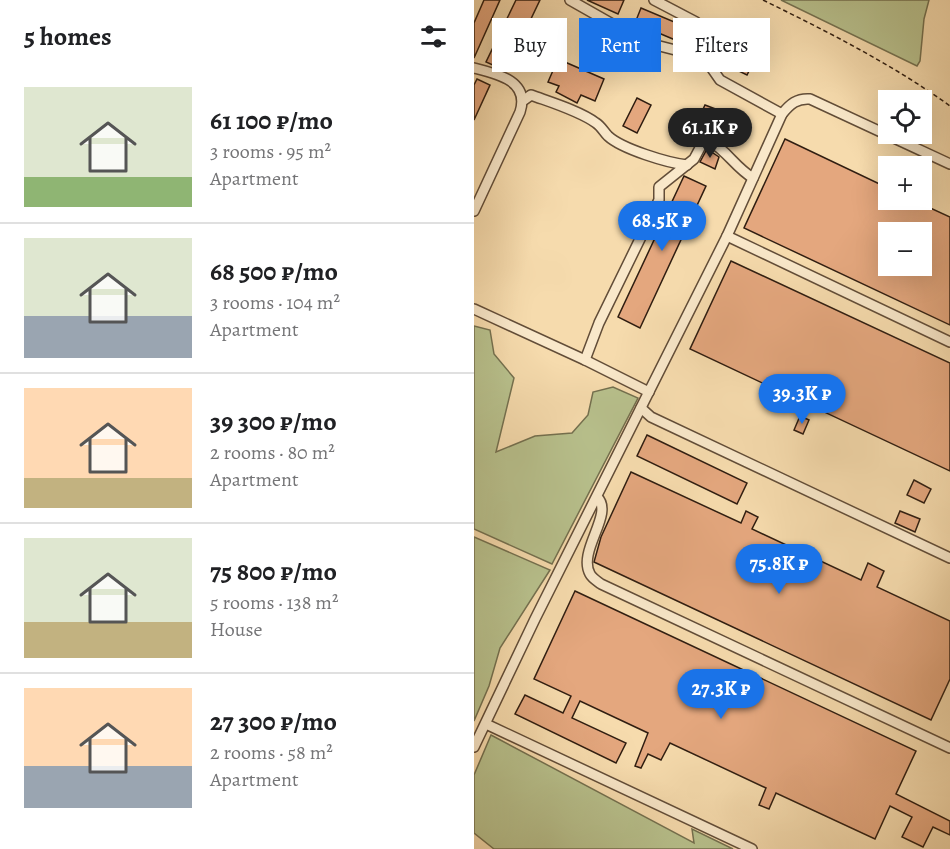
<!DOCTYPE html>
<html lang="en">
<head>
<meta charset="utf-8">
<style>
  body { margin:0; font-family:Alegreya,serif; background:#f6f6f6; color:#202124; height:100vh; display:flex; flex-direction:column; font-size:22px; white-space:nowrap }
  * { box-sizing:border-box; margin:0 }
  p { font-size:20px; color:#757577 }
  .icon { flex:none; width:33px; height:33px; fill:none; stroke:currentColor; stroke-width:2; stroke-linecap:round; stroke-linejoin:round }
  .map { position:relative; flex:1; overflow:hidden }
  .drawer { display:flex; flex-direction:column; background:#fff; width:474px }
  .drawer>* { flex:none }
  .banner { position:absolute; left:18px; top:18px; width:368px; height:54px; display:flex; gap:12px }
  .buttons { position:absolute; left:404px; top:90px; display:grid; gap:12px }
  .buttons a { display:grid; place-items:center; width:54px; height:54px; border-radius:0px; background:#fff; box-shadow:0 6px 24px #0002; font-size:30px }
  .price { position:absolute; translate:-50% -51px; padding:0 14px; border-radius:21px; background:#1a73e8; color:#fff; font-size:20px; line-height:39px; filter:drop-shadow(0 2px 3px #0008) }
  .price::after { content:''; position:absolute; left:50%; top:36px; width:18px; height:14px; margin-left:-9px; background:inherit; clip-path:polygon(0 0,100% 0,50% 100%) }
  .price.active { background:#222; color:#fff }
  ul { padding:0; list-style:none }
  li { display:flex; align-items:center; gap:18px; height:150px; padding:0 24px }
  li+li { border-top:2px solid #e0e0e0 }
  li span { display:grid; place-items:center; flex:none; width:168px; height:120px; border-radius:0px; color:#555 }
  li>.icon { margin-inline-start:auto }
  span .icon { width:72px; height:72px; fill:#fffc; stroke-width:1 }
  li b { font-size:26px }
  h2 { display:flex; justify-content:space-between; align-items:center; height:72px; padding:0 24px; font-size:26px }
  .tag { padding:0 21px; border-radius:0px; background:#fff; box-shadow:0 6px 24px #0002; font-size:21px; line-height:54px }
  .tag.active { background:#1a73e8; color:#fff }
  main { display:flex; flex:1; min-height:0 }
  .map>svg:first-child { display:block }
  .green { fill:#b8c18d; stroke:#74704f; stroke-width:1.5 }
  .building { fill:#e4a77e; stroke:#301e11; stroke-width:1.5; fill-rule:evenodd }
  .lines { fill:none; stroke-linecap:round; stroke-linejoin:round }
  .minor-casing { stroke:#624d38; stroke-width:12 }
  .path { stroke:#301e11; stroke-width:1.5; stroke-dasharray:4.5 3; stroke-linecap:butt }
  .minor { stroke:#f9e8ca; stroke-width:9 }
</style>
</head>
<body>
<main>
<section class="drawer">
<h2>5 homes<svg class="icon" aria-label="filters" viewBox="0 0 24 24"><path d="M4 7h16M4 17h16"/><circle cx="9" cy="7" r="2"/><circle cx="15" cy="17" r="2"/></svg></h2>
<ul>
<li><span style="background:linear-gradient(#dfe7d0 75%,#8fb573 0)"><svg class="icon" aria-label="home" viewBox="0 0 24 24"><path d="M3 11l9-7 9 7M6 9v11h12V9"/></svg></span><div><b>61 100 ₽/mo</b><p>3 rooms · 95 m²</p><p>Apartment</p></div></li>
<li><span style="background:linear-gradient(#dfe7d0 65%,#9aa5b1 0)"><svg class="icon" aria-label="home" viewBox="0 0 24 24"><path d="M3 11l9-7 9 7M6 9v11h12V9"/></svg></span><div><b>68 500 ₽/mo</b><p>3 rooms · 104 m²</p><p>Apartment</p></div></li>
<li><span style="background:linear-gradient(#ffd9b3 75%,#c2b280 0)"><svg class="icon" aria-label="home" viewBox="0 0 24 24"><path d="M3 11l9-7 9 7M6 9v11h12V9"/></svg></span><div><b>39 300 ₽/mo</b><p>2 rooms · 80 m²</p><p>Apartment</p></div></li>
<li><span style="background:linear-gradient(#dfe7d0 70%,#c2b280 0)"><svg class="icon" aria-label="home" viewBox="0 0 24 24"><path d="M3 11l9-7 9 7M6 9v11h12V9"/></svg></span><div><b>75 800 ₽/mo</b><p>5 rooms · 138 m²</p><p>House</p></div></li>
<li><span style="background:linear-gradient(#ffd9b3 65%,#9aa5b1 0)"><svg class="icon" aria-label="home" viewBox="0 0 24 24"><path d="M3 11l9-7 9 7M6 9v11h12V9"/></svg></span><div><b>27 300 ₽/mo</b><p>2 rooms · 58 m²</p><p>Apartment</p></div></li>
</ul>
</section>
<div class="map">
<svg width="476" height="849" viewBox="0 0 476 849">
  <rect width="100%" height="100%" fill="#f6dbad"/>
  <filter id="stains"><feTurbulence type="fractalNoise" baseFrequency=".00333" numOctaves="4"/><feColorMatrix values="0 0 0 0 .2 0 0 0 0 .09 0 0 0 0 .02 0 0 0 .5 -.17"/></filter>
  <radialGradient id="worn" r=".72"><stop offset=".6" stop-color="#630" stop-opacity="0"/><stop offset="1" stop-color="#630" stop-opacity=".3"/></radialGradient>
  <!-- green -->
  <g class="green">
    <polygon points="307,0 455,0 450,19 446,61 443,66"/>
    <polygon points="0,326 16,330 20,354 40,378 22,452 61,436 98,433 114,415 119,392 139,387 164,398 78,564 0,529"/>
    <polygon points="0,537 76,570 26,648 15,686 0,721"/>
    <polygon points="17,735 220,843 218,829 259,849 20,849 0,833 0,775"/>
  </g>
  <!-- building -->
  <g class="building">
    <polygon points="10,0 26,0 0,58 0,23"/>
    <polygon points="42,0 66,0 32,71 12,62"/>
    <polygon points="113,0 150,0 144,14"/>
    <polygon points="167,8 217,29 218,33 213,45 161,23"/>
    <polygon points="259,34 277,42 269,61 278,65 273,75 246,62"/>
    <polygon points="84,59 130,79 121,101 107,95 103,103 82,92 85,86 74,82"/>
    <polygon points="3,79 16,85 0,120 0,85"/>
    <polygon points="163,98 177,105 163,133 149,126"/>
    <polygon points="231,105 244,110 237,124 225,118"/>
    <path d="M311,139l103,49v12h25l37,17v108l-206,-97zM414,232h33v34h-33z"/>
    <polygon points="233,149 245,157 241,169 226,162"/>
    <polygon points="210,176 232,186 166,328 144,317"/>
    <polygon points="257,261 476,363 476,471 216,349"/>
    <polygon points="326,416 335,420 329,434 320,430"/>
    <polygon points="173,435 273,483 263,504 163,456"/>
    <polygon points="157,472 267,523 272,511 284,517 278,529 387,580 394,563 410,571 403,587 476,621 476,679 457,720 120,562 127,537"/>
    <polygon points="440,480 457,489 450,503 433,495"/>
    <polygon points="426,511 446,519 441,532 421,523"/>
    <polygon points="101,591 442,751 422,794 476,821 476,835 459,827 449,847 428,837 438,817 416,806 401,839 302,793 295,809 285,805 292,788 196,743 187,760 174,754 167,768 161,766 174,733 106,701 98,718 152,743 142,763 41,714 51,695 89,713 97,696 60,679"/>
  </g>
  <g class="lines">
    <!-- minor casing -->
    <g class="minor-casing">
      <g id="minor">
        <polyline points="96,0 170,42 217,54 232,60"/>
        <polyline points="180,0 222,22 232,60 246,80 308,114"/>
        <path d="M0,68c24,6 56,13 46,44l-46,99"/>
        <path d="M50,100l7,-5c19,7 49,16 65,28 5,3 8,9 12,13 14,13 60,27 79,29"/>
        <polyline points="253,236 476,342"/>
        <polyline points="0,309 111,360 175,392"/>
        <path d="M111,360l14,-37 60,-123v-13l35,-28 8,-15 8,-3c17,10 26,27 43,37"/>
        <polyline points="167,408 177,417 476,558"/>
        <path d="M123,497c18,16 -20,54 -7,77 2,4 7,7 11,10l349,164"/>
        <polyline points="12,724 278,849"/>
        <path d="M0,747l61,-128 192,-383 55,-122c8,-10 15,-16 28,-15l140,65"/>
      </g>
    </g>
    <!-- path -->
    <path class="path" d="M289,0c65,32 129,64 187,106"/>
    <!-- minor -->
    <use href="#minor" class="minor"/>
  </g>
  <rect width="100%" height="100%" filter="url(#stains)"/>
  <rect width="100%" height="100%" fill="url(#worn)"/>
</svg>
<div class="buttons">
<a><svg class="icon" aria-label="locate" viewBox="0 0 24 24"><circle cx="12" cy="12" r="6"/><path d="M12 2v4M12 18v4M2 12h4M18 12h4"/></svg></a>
<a>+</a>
<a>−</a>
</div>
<b class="price active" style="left:236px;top:159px">61.1K ₽</b>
<b class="price" style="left:188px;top:252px">68.5K ₽</b>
<b class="price" style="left:328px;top:425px">39.3K ₽</b>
<b class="price" style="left:305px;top:595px">75.8K ₽</b>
<b class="price" style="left:247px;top:720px">27.3K ₽</b>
<div class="banner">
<a class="tag">Buy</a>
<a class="tag active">Rent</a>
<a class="tag">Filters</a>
</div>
</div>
</main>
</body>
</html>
